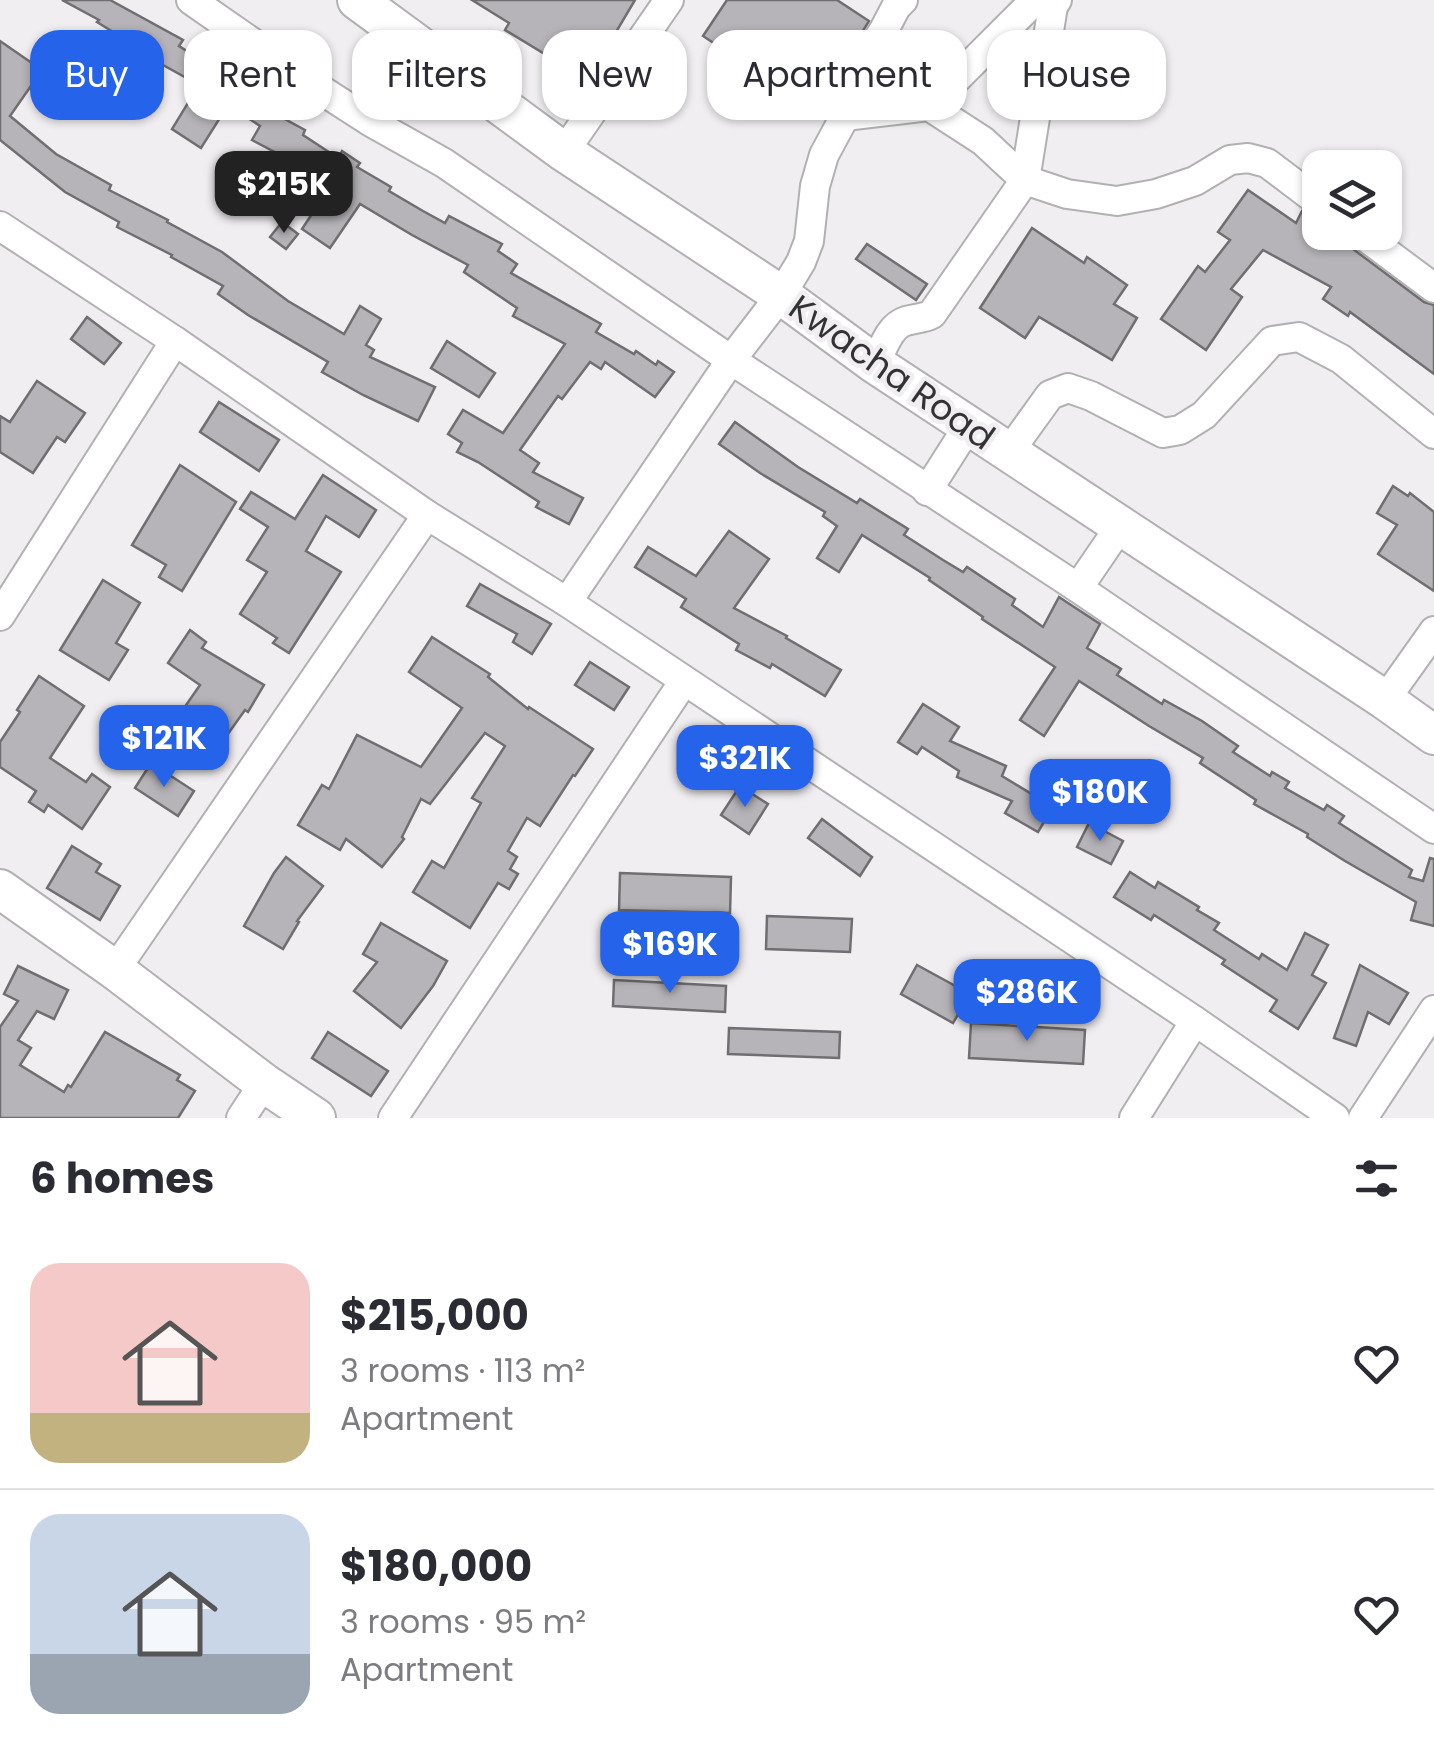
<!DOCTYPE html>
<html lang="en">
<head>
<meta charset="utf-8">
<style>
  body { margin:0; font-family:Poppins,sans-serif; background:#f7f7f7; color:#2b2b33; height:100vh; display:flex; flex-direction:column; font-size:38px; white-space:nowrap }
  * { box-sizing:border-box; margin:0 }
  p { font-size:32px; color:#7c7c81 }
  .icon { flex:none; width:55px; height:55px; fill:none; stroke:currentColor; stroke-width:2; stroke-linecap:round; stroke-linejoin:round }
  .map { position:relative; height:1118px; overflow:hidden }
  .panel { display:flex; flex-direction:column; background:#fff; flex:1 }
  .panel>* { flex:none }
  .banner { position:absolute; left:30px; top:30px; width:1375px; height:90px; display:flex; gap:20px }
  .tools { position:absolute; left:1302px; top:150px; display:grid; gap:20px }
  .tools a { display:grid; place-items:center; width:100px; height:100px; border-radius:20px; background:#fff; box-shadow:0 2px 8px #0004; font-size:50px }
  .price { position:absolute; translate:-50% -85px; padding:0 22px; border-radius:20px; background:#2563eb; color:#fff; font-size:32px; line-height:65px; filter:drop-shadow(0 2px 5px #0008) }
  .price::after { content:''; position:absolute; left:50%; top:60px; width:30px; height:22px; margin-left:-15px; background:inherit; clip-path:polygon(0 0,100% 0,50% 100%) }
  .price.current { background:#222; color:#fff }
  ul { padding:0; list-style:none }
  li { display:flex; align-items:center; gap:30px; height:250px; padding:0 30px }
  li+li { border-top:2px solid #e1e1e2 }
  li span { display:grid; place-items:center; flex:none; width:280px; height:200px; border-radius:30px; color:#555 }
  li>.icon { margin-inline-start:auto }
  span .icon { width:120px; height:120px; fill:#fffc; stroke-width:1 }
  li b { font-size:42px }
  h2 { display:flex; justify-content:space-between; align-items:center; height:120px; padding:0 30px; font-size:42px }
  .chip { padding:0 35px; border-radius:30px; background:#fff; box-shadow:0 2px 8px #0004; font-size:35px; line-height:90px }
  .chip.current { background:#2563eb; color:#fff }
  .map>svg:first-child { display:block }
  .building { fill:#b6b4b8; stroke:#706e71; stroke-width:2.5 }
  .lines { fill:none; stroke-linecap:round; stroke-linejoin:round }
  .street-casing { stroke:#b2b0b3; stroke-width:32 }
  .secondary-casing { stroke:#b2b0b3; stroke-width:42 }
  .street { stroke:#fff; stroke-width:28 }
  .secondary { stroke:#fff; stroke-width:38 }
  .labels { text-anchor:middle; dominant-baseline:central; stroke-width:9; stroke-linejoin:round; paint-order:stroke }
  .street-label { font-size:35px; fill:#333234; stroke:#f1eef2 }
</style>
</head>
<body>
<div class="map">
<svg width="1434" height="1118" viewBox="0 0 1434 1118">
  <rect width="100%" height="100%" fill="#f1eef2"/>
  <!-- building -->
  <g class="building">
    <polygon points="62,0 110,0 183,40 179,46 238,83 288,109 283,118 305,130 303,135 338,158 342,151 360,163 357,167 391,187 389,191 423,211 445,223 449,216 502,244 498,251 517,264 511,273 601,324 596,332 634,354 636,351 656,365 658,361 674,372 655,397 605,362 601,369 590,362 562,399 558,396 520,450 539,463 533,472 583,498 569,524 536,507 539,502 478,462 457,452 462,443 448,434 463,410 503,433 565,344 513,316 517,308 464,272 468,265 412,235 360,204 330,248 302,229 328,190 302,173 305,168 252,140 260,126 228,105 201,148 172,129 199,85 154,60 155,58 97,22 99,20"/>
    <polygon points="472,0 635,0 603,54 591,47 576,73 505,30 509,23"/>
    <polygon points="727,0 837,0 869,21 849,53 834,96 782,67 772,82 703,36"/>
    <polygon points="0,41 42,70 10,116 56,154 111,185 109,190 168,220 167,222 222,252 288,301 344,334 360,306 381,319 366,345 374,350 370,357 435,387 418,421 363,395 322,372 328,362 248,315 218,294 223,286 171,257 172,255 117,227 119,222 65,192 0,140"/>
    <polygon points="1248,190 1296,223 1302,211 1320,221 1320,232 1342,232 1343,240 1349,246 1424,302 1434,305 1434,374 1350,312 1348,316 1323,299 1331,287 1263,250 1231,289 1242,297 1206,350 1161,319 1198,266 1205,272 1230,240 1218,232"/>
    <polygon points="282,222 298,234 286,249 270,237"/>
    <polygon points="1032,228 1084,263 1087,257 1127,285 1114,304 1137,318 1112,360 1039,317 1025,338 980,308"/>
    <polygon points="867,244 927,284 916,300 856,259"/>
    <polygon points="87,317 121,343 104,364 71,339"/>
    <polygon points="447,341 495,373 479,397 431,368"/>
    <polygon points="37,381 85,413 65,442 57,437 33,473 0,452 0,416 10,422"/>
    <polygon points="219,402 279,440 259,471 200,432"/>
    <polygon points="735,422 798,467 857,503 860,499 908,529 904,535 943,560 963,572 967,567 1015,599 1012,605 1043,627 1059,597 1068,603 1100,624 1087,648 1121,669 1117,675 1162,704 1164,700 1202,721 1238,746 1233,752 1270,776 1272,772 1289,782 1285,788 1324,810 1327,805 1344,816 1339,823 1412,870 1409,877 1423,881 1430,858 1434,859 1434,926 1411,920 1416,902 1345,861 1307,837 1308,834 1254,804 1256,800 1200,763 1203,758 1149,726 1079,681 1044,736 1020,720 1055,667 982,619 983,617 929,580 930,578 862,535 839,572 817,558 837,526 823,516 825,512 760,473 719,444"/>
    <polygon points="180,465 236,502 182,591 159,577 166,565 132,545"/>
    <polygon points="323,475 376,510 359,537 326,516 306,551 341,572 289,653 273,643 277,638 240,614 267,572 247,560 268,527 240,509 251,492 295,519"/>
    <polygon points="1393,486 1408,496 1410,493 1434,512 1434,591 1378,554 1397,525 1377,513"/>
    <polygon points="729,531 769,559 734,608 787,636 786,638 841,670 825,696 772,664 770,668 736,650 739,644 681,607 686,599 635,567 648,547 696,576"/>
    <polygon points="103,580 140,603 116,643 128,650 109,680 60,650"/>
    <polygon points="480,584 551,624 532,654 513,642 517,634 467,606"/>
    <polygon points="190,630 206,642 202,648 264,685 248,712 245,710 215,752 173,724 200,685 168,663"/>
    <polygon points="432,637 490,674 488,677 528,709 529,707 593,749 575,776 573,775 540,826 527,818 508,851 517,857 510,869 518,874 509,889 498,883 470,928 413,892 432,861 444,868 481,803 472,798 505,746 485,733 430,804 421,799 402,837 404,839 382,867 346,839 340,850 298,825 322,785 329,789 357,735 421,767 462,708 409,672"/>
    <polygon points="590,662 629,687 614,710 575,685"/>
    <polygon points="39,676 84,706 50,758 86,782 92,774 110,787 82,829 48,805 44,812 29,802 36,791 0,767 0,742 20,712 17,710"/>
    <polygon points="923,704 959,727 950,741 1006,766 1002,776 1053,807 1038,832 1005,813 1012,801 957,777 959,771 922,747 917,754 898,742"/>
    <polygon points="151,763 194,791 178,816 135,788"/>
    <polygon points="740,786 768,804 749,834 721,815"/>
    <polygon points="822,819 872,857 860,876 808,838"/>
    <polygon points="1089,823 1123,841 1111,864 1077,847"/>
    <polygon points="72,846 101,864 96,872 120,886 100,920 47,888"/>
    <polygon points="286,857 323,886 297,921 299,922 283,949 244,926 274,873"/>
    <polygon points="1130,872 1155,888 1158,882 1199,907 1197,910 1219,923 1214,930 1259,959 1262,954 1287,970 1305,933 1328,945 1312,975 1326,983 1298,1029 1270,1011 1277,1000 1222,964 1225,960 1154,915 1151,920 1114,897"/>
    <polygon points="620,873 731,877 730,913 619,910"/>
    <polygon points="767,916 852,919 850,952 766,949"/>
    <polygon points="381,923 447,961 433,986 401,1028 354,991 377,962 363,954"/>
    <polygon points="917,965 970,994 953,1023 901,994"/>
    <polygon points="1360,965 1408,993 1389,1024 1368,1012 1356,1046 1334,1038"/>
    <polygon points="18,966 68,990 54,1019 37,1011 18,1040 31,1048 20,1065 64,1092 68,1085 71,1087 105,1032 180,1075 177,1080 195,1091 178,1118 0,1118 0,1027 18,1001 4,994"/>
    <polygon points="614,980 726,986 725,1012 613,1006"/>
    <polygon points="971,1023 1085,1030 1083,1064 969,1058"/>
    <polygon points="729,1028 840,1032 839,1058 728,1054"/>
    <polygon points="328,1032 388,1071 371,1096 312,1058"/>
  </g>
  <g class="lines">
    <!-- street casing -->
    <g class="street-casing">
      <g id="street">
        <polyline points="191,0 312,84 371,122 444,163 731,360 1078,588 1434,829"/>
        <polyline points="929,106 1035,0"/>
        <polyline points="845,116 929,106 983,141 1025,180 1067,194 1117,201 1156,194 1195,181 1230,160 1248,158 1267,163 1320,203"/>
        <polyline points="564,152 669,0"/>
        <polyline points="0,226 175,341 427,515 567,602 1195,1021 1335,1118"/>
        <polyline points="1359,232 1434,288"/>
        <path d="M875,364c8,-15 14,-38 31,-43 9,-3 17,-2 26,-7l93,-134 28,-174 4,-6"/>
        <polyline points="1009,452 1050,395 1068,388 1091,396 1163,433 1180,430 1204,415 1272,341 1299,337 1341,359 1434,434"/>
        <polyline points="927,491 969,425"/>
        <polyline points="1078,588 1121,525"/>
        <polyline points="567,602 731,360 781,295 801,262 809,241 815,186 824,155 845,116 865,59 884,30 896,7 903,0"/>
        <polyline points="0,616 175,341"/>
        <polyline points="1385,700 1434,631"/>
        <polyline points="115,970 427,515"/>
        <polyline points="241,1118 264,1083"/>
        <polyline points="393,1118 684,681"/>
        <polyline points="1134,1118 1195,1021"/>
        <polyline points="1363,1118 1434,1010"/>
      </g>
    </g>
    <!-- secondary casing -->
    <g class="secondary-casing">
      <g id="secondary">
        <polyline points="357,0 564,152 781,295 875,364 1385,700 1434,735"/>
        <polyline points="0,889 115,970 264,1083 316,1118"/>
      </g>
    </g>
    <!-- street -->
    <use href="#street" class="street"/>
    <!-- secondary -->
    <use href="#secondary" class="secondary"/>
  </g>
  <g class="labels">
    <!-- street labels -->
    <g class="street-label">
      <text transform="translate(892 372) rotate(35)">Kwacha Road</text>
    </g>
  </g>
</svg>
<div class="tools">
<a><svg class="icon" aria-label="layers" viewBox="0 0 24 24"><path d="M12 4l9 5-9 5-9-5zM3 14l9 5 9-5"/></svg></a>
</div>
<b class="price current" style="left:284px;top:236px">$215K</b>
<b class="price" style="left:164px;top:790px">$121K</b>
<b class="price" style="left:745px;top:810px">$321K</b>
<b class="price" style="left:1100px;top:844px">$180K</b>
<b class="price" style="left:670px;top:996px">$169K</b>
<b class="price" style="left:1027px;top:1044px">$286K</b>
<div class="banner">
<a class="chip current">Buy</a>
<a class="chip">Rent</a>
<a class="chip">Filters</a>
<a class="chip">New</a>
<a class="chip">Apartment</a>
<a class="chip">House</a>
</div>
</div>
<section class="panel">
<h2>6 homes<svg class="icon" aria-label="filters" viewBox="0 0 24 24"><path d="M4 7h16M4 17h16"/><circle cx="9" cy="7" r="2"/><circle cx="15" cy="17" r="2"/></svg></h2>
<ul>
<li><span style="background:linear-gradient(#f6c9c9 75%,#c2b280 0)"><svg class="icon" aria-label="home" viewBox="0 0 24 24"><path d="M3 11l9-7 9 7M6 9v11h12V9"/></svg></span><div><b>$215,000</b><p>3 rooms · 113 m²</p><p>Apartment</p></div><svg class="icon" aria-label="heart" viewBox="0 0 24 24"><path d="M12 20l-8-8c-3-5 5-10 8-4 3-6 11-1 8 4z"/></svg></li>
<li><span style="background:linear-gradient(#c9d6e8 70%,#9aa5b1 0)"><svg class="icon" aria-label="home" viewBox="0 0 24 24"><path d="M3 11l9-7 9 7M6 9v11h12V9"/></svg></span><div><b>$180,000</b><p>3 rooms · 95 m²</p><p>Apartment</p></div><svg class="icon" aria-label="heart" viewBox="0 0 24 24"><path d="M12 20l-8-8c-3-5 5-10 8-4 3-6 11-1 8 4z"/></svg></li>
</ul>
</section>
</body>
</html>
